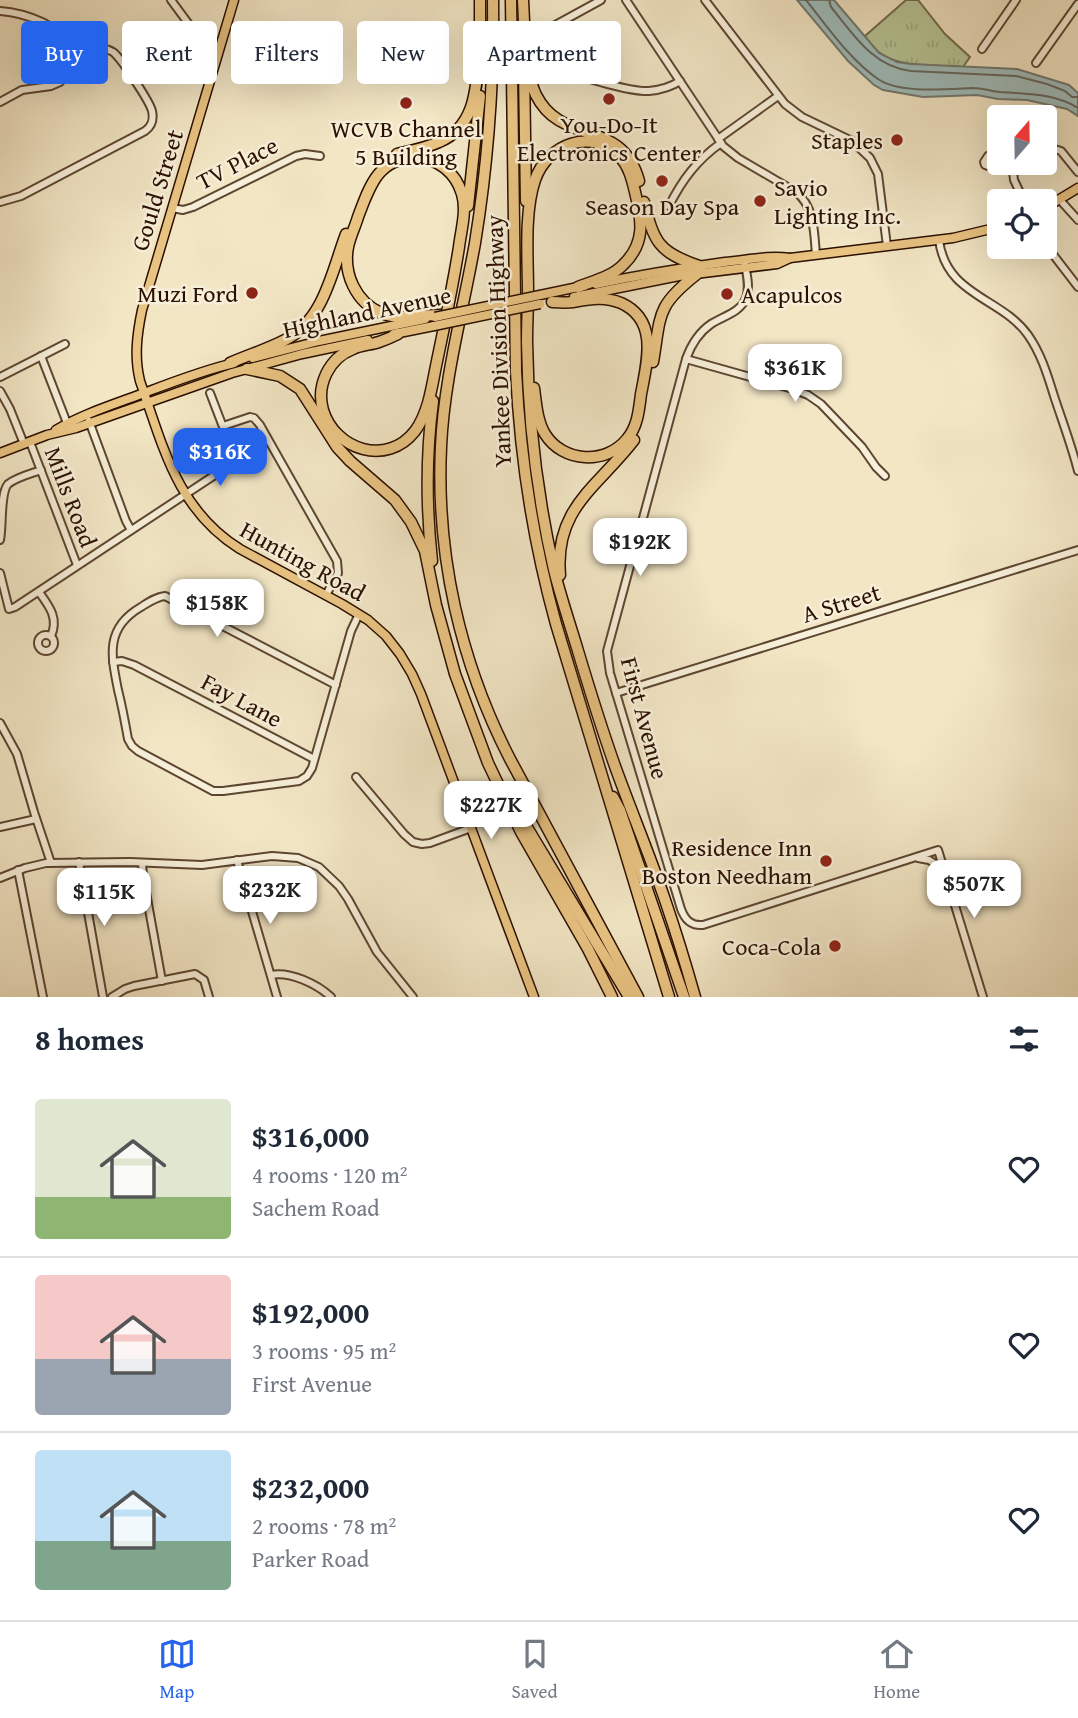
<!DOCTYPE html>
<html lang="en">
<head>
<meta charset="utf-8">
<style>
  body { margin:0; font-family:"Gentium Book Plus",serif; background:#f6f6f7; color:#1f2937; height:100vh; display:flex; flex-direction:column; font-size:26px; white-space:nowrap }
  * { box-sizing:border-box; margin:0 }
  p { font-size:23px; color:#747a83 }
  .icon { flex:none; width:38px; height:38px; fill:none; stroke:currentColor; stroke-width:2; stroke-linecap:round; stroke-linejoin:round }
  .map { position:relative; height:997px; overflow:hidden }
  .drawer { display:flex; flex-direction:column; background:#fff; flex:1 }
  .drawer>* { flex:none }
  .banner { position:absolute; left:21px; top:21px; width:700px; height:63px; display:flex; gap:14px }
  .needle { width:46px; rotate:20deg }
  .fabs { position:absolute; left:987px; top:105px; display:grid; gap:14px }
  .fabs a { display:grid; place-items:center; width:70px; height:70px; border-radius:7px; background:#fff; box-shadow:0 7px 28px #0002; font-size:35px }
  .price { position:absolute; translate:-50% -60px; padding:0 16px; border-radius:14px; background:#fff; color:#222; font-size:23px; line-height:46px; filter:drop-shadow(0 2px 4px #0008) }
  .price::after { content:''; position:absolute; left:50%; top:42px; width:21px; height:16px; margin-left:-10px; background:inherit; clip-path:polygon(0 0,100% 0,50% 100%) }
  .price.on { background:#2563eb; color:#fff }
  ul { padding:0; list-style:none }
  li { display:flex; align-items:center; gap:21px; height:175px; padding:0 35px }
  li+li { border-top:2px solid #e0e1e3 }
  li span { display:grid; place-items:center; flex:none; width:196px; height:140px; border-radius:7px; color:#555 }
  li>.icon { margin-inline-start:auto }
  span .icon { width:84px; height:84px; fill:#fffc; stroke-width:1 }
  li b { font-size:30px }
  h2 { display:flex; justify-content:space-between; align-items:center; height:84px; padding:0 35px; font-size:30px }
  .chip { padding:0 24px; border-radius:7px; background:#fff; box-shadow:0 7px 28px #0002; font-size:24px; line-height:63px }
  .chip.on { background:#2563eb; color:#fff }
  .menu { display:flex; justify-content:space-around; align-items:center; height:98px; border-top:2px solid #e0e1e3; background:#fff; font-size:19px; color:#747a83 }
  .menu a { display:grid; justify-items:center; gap:4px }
  .menu .on { color:#2563eb }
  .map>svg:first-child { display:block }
  .park { fill:url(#park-tufts); stroke:#716b4c; stroke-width:2 }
  .water { fill:#9ebdbd; stroke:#707871; stroke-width:2 }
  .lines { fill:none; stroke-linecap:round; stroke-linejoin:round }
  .shore { stroke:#64665e; stroke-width:2 }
  .minor-casing { stroke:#5d4631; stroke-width:10 }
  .major-casing { stroke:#2b1000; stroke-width:11 }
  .highway-casing { stroke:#2b1000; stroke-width:13 }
  .minor { stroke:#f7efd9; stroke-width:6 }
  .major { stroke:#e9c382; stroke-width:8 }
  .highway { stroke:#e9c382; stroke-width:10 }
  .major-bridge-casing { stroke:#2b1000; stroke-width:11; stroke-linecap:butt }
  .major-bridge { stroke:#e9c382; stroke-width:8 }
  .poi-dot { fill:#8f2418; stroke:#f7efd9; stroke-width:2.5 }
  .labels { text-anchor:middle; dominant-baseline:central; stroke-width:5; stroke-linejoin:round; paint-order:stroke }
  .poi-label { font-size:24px; fill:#2b1000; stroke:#f7efd9; text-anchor:end }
  .street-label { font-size:24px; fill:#2b1000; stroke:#f7efd9 }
</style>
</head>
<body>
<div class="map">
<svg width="1078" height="997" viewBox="0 0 1078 997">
  <defs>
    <pattern id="park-tufts" width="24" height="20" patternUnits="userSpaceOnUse" patternTransform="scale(1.75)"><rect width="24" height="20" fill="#b7c697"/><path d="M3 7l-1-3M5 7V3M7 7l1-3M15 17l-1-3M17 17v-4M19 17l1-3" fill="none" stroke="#9ea980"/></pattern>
  </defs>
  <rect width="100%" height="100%" fill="#f2e6c5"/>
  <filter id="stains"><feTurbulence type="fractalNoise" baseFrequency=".00286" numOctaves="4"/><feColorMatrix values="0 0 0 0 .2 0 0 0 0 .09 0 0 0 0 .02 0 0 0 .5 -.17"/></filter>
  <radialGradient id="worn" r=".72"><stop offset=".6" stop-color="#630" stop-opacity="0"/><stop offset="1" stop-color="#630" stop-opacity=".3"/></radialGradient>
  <!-- park -->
  <path class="park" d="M906,0h12l27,34 25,23 -7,10c-24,-2 -64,1 -83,-14 -6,-4 -11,-11 -15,-17z"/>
  <!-- water -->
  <polygon class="water" points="797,0 834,0 879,53 897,62 911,64 1017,69 1069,85 1078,93 1078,116 1067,109 1027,100 998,99 977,95 923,97 883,90 874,85 848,61"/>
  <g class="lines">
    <!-- shore -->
    <g class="shore">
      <path d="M806,0c21,26 44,60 72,79 21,15 70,10 95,9 9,0 18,3 27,4 26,2 55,1 78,16"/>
      <path d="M829,0l2,7c22,27 42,60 80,64l105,5 31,8 18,7 7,6h6"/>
    </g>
    <!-- minor casing -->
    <g class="minor-casing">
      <g id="minor">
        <polyline points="171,0 205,46 210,51 218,55"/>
        <path d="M601,0l-62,34c6,17 16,28 31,37 14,8 63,21 79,20 10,-1 22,-4 31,-10"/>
        <path d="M626,0l97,146 15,12 58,34c19,15 18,41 20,63"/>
        <polyline points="705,0 785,104 802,117 852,141 870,158 878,174 887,246"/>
        <path d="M0,11c14,1 29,5 42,11 10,5 19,12 29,16 13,6 30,7 42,14 8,6 37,50 39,59 2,9 0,15 -7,20l-124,65 -21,6"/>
        <polyline points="982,49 1016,0"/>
        <polyline points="1036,63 1078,4"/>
        <polyline points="127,70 159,49 187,23"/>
        <polyline points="0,102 22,90 51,86 60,82 67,74 82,42"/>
        <polyline points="718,139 778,96"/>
        <polyline points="1045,146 1061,151 1078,172"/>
        <path d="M999,150l-11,6 -4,6 1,3c9,5 17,-3 27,-1"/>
        <polyline points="1012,163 1014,180 1024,201"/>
        <polyline points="1060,200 1078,220"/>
        <path d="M669,206c13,-26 28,-46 52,-63"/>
        <polyline points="172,208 183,210 193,207 296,156 305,154 320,156"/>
        <path d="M939,240c7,56 62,57 89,95 14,20 20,42 27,64 8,24 17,48 23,72"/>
        <polyline points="1045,244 1078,287"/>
        <path d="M745,265c2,10 5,23 1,33 -6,15 -23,18 -35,26 -13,9 -20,21 -25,35l-79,292 3,22 71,236c4,11 10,17 22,16l235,-75 45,147"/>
        <polyline points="41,356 67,423"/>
        <polyline points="686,359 793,389 808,395 821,404 862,447 876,467 885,476"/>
        <polyline points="0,377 65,344"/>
        <polyline points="0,391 10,409 24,444"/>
        <polyline points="89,421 126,521 131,530"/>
        <polyline points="223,426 250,417 254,418 260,425 337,561 338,573 326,595"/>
        <polyline points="30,442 77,565"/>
        <path d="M0,540c3,-15 0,-47 8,-56 9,-7 22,-10 33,-14"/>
        <polyline points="0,573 9,609 15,607 230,465 233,459 233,453 210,393"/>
        <path d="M39,592c10,14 20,26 12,44"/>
        <circle cx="46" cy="643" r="8"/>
        <polyline points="113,662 122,661 134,665 314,759"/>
        <path d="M336,685l-171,-89c-9,1 -16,6 -24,11 -36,21 -30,48 -23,83 4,16 7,32 10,49l4,7 6,5 75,40h10l76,-10 8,-5 5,-8 39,-137 8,-17"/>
        <polyline points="616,693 1078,550"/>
        <polyline points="0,723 17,754 34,812 51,863"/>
        <polyline points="356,777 404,834 413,842 422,844 430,843 471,828"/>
        <polyline points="0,827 36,819"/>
        <polyline points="918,858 929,860 943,869"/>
        <polyline points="237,860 277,997"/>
        <polyline points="79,862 103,997"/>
        <polyline points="142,863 143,876 162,981"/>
        <polyline points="18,870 43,997"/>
        <polyline points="0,878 25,868 46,863 130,862 202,865 272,856 298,858 319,867 339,886 348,899 377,952 413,997"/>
        <path d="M271,975c19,-4 46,9 60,22"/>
        <polyline points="112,997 125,989 134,986 195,974 204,980 209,997"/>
      </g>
    </g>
    <!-- major casing -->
    <g class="major-casing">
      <g id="major">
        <path d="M234,0l-92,310c-5,24 -8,47 -2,71 23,65 37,129 100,168l102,55 26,16 18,16 14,18 12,20 9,20 113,303"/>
        <polyline points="1045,208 1078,188"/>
        <path d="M596,284c43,-9 86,-16 129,-22 22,-2 43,-7 65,-4"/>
        <polyline points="540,295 583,286"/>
        <polyline points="574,297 679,276 777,264 790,258 953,238 999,227"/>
        <polyline points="394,334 434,326"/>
        <polyline points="253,358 319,341 425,319"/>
        <path d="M56,430c25,-15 53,-24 80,-34 32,-12 64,-25 98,-33"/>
        <polyline points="0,453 47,435 76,428 232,373 302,354 368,340"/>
      </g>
    </g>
    <!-- highway casing -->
    <g class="highway-casing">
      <g id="highway">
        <polyline points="480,0 480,53"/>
        <path d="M493,0c1,81 -5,163 -18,243 -12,68 -31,135 -34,204 -5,108 19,215 69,312l128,238"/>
        <path d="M511,0l5,371c4,86 17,170 40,253l113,373"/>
        <polyline points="523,0 525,43"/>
        <path d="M525,37c2,19 3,41 11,58 26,52 86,22 103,86"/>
        <polyline points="524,69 526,201"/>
        <path d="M397,154c14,-3 29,-6 42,-12 39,-16 37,-59 41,-94"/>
        <path d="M644,202c10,40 14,50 55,64"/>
        <polyline points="468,206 480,96"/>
        <path d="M578,287c15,-6 33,-10 45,-22 23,-22 19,-45 12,-73 -3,-13 -6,-25 -15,-35 -28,-30 -73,-13 -85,23 -11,32 -7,78 -7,112 0,16 -1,33 -1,50 1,77 10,153 27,228 7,28 16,54 24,81 12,40 24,79 38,118 16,44 34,87 49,131 11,32 21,65 30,97"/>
        <path d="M398,334c-6,3 -13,6 -19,8 -9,3 -18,3 -26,7 -24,9 -37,36 -30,61 12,40 64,57 92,21 6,-8 10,-18 13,-28 4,-14 6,-28 9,-42 8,-38 16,-76 22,-114 2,-17 8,-36 3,-53 -6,-21 -24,-36 -46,-36 -38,-1 -47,30 -58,59 -3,10 -8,20 -10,30 -5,27 8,55 33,66 21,8 42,1 63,2"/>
        <path d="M653,362c8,-48 3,-56 44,-88"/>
        <path d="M230,363c18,-8 38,-14 55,-23 39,-20 47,-69 61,-106"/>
        <polyline points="247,369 280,376 300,389 337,447 350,461 395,500 411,522 425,551 436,605 455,674 488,763 521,832 588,949 612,997"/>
        <path d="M534,388c2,15 3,33 11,46 18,29 61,31 82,5 11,-13 12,-30 14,-45 6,-32 18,-74 -20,-91 -17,-7 -31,-4 -48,-1 -6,1 -14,0 -21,0"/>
        <path d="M432,561c-6,-54 -6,-107 1,-160"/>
        <path d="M560,575c-6,-67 38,-88 74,-135"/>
        <polyline points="613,797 620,810 684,997"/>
        <polyline points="516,809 629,997"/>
      </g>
    </g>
    <!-- minor -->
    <use href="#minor" class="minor"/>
    <!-- major -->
    <use href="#major" class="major"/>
    <!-- highway -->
    <use href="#highway" class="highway"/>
    <!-- major-bridge casing -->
    <g class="major-bridge-casing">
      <g id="major-bridge">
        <polyline points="435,317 540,295"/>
        <polyline points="434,326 540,304"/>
      </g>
    </g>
    <!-- major-bridge -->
    <use href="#major-bridge" class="major-bridge"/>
  </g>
  <!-- markers -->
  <g class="poi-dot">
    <circle cx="609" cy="99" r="7"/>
    <circle cx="406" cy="103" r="7"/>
    <circle cx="897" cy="140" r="7"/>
    <circle cx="662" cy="181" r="7"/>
    <circle cx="760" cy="201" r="7"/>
    <circle cx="252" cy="293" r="7"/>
    <circle cx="727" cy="294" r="7"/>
    <circle cx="826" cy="861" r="7"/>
    <circle cx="835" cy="946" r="7"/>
  </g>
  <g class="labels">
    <!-- poi labels -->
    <g class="poi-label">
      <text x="609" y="124" text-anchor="middle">You-Do-It<tspan x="609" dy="28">Electronics Center</tspan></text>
      <text x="406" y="128" text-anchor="middle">WCVB Channel<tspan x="406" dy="28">5 Building</tspan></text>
      <text x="883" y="140">Staples</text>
      <text x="774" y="187" text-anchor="start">Savio<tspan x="774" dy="28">Lighting Inc.</tspan></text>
      <text x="662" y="206" text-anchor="middle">Season Day Spa</text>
      <text x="238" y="293">Muzi Ford</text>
      <text x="741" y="294" text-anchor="start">Acapulcos</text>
      <text x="812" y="847">Residence Inn<tspan x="812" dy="28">Boston Needham</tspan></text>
      <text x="821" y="946">Coca-Cola</text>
    </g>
    <!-- street labels -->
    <g class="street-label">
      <text transform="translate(237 163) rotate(-27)">TV Place</text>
      <text transform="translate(157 190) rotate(-73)">Gould Street</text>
      <text transform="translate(367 312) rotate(-12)">Highland Avenue</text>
      <text transform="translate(498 341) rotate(-92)">Yankee Division Highway</text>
      <text transform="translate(71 497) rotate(69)">Mills Road</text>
      <text transform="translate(303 561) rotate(29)">Hunting Road</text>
      <text transform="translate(841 603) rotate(-17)">A Street</text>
      <text transform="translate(242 700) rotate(28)">Fay Lane</text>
      <text transform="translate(645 718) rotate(75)">First Avenue</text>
    </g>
  </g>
  <rect width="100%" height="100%" filter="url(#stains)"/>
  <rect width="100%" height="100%" fill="url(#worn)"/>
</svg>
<div class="fabs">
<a><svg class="needle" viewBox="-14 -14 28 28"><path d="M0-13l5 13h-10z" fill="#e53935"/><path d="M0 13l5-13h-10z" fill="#747a83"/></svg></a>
<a><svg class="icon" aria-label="locate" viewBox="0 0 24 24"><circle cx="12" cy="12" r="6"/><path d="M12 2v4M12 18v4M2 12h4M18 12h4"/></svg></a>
</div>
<b class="price" style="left:795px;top:404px">$361K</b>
<b class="price on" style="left:220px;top:488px">$316K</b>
<b class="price" style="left:640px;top:578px">$192K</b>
<b class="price" style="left:217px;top:639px">$158K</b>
<b class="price" style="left:491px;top:841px">$227K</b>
<b class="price" style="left:974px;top:920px">$507K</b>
<b class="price" style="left:270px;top:926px">$232K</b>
<b class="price" style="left:104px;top:928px">$115K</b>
<div class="banner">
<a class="chip on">Buy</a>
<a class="chip">Rent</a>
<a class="chip">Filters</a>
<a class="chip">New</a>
<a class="chip">Apartment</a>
</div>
</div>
<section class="drawer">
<h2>8 homes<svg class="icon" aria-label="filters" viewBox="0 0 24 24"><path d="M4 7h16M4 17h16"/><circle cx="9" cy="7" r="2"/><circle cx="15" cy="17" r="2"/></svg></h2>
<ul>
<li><span style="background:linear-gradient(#dfe7d0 70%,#8fb573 0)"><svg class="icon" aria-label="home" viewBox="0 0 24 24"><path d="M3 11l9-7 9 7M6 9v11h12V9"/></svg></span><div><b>$316,000</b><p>4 rooms · 120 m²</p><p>Sachem Road</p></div><svg class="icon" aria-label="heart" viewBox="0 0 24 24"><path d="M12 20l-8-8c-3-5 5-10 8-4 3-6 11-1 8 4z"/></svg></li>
<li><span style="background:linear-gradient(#f6c9c9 60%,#9aa5b1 0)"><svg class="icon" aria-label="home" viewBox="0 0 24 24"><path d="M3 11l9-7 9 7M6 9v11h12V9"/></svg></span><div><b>$192,000</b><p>3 rooms · 95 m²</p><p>First Avenue</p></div><svg class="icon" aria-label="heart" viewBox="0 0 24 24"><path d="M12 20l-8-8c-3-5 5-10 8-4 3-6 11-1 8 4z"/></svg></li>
<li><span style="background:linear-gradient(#bfe0f5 65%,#7fa58c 0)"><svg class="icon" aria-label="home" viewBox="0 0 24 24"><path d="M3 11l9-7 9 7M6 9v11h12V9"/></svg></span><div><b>$232,000</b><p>2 rooms · 78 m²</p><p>Parker Road</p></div><svg class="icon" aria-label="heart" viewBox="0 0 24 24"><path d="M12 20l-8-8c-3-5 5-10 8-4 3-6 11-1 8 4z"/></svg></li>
</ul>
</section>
<nav class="menu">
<a class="on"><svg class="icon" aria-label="map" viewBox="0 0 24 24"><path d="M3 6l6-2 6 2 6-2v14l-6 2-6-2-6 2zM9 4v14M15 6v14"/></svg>Map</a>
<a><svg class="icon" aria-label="saved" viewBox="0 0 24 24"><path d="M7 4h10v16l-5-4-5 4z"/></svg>Saved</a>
<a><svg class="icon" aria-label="home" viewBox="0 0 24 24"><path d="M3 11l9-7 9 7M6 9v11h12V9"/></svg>Home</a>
</nav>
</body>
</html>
